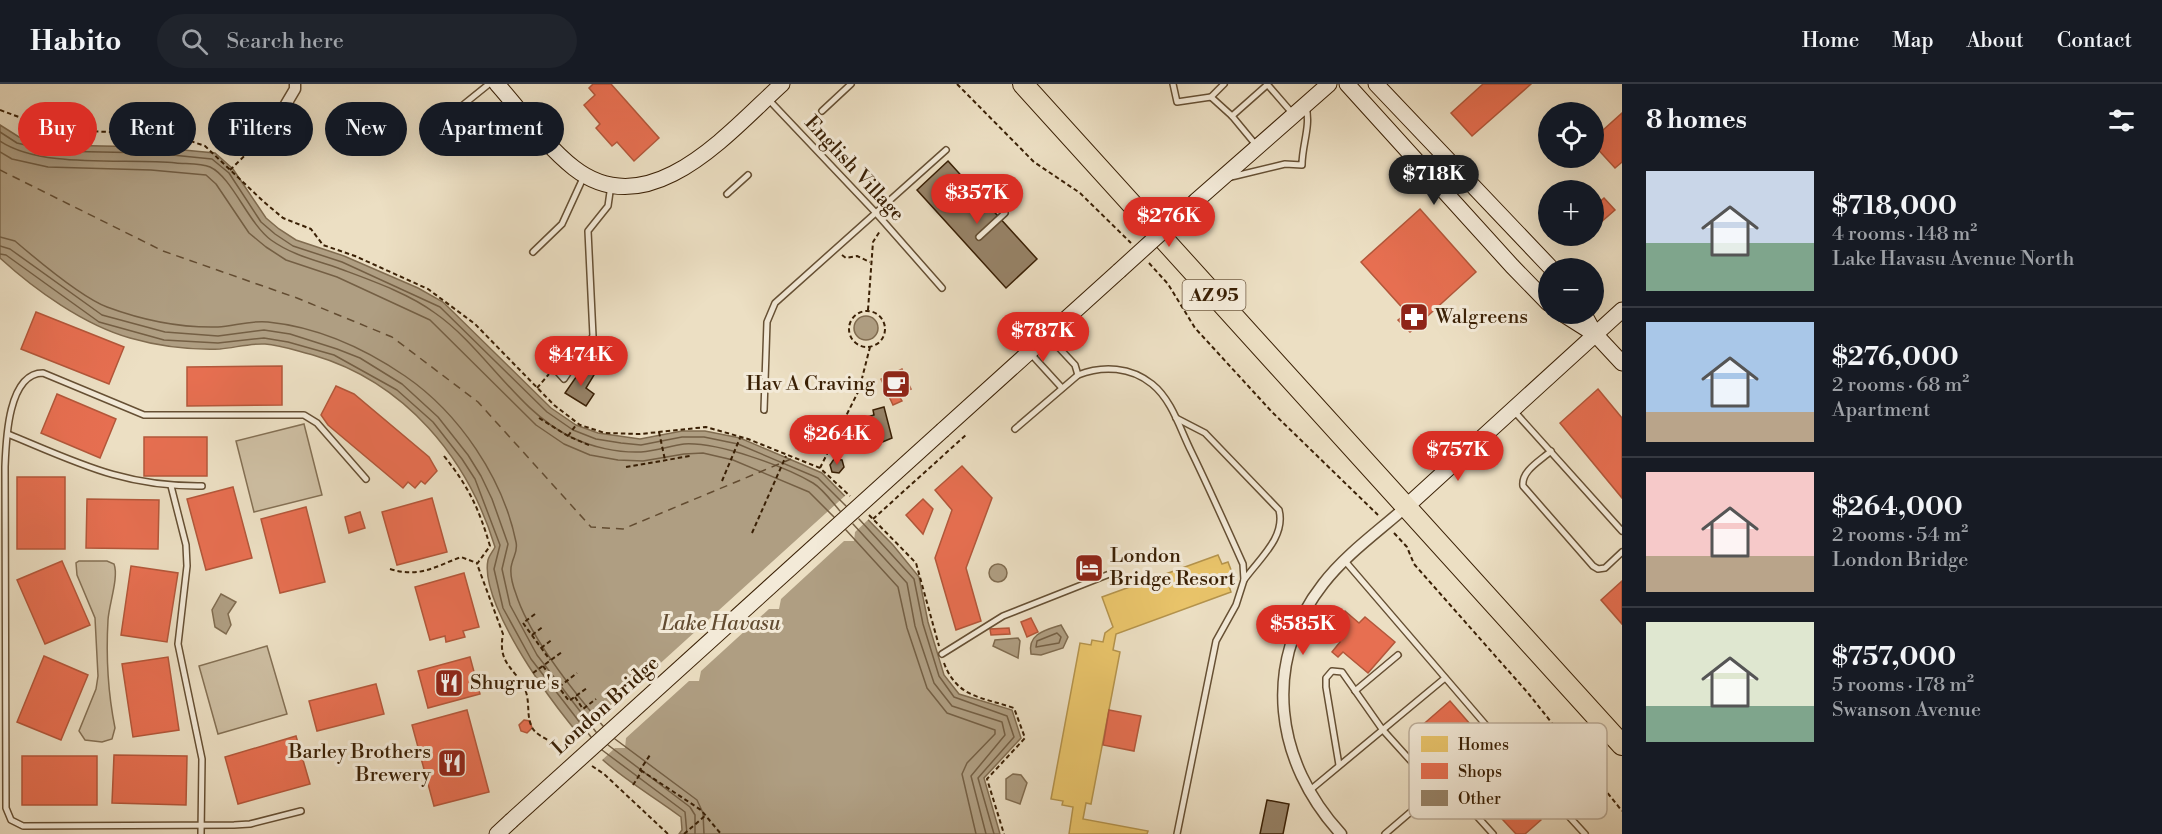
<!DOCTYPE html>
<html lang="en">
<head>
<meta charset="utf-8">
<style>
  body { margin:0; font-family:"Libre Bodoni",serif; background:#20242c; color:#f1f3f6; height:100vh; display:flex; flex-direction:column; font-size:22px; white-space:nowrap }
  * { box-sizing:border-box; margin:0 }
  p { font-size:20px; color:#9ea1a6 }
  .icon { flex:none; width:33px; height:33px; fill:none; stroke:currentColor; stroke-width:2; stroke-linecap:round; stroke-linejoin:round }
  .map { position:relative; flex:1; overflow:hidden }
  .details { display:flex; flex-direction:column; background:#171b24; width:540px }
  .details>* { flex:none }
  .hud { position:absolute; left:18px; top:18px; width:570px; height:54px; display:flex; gap:12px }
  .buttons { position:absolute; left:1538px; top:18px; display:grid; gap:12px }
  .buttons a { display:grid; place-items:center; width:66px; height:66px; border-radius:50%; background:#171b24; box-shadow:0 6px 24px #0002; font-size:30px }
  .price { position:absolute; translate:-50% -51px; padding:0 14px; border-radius:21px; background:#d93025; color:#fff; font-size:20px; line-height:39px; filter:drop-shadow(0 2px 3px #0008) }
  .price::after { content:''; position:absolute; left:50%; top:36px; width:18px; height:14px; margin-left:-9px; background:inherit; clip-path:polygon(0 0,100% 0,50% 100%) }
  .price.active { background:#222; color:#fff }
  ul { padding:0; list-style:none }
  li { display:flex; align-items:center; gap:18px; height:150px; padding:0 24px }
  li+li { border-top:2px solid #363941 }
  li span { display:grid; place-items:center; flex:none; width:168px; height:120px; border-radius:0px; color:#555 }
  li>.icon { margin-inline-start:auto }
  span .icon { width:72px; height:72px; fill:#fffc; stroke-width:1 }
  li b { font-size:26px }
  h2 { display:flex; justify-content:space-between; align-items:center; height:72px; padding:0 24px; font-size:26px }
  .tag { padding:0 21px; border-radius:27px; background:#171b24; box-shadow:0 6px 24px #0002; font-size:21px; line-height:54px }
  .tag.active { background:#d93025; color:#fff }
  header { display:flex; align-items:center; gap:36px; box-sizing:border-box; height:84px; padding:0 30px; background:#171b24; border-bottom:2px solid #363941 }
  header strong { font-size:28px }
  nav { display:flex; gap:33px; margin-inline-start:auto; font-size:21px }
  .search { width:420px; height:54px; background:#20242c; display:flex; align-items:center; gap:15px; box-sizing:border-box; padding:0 21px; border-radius:33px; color:#9ea1a6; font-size:22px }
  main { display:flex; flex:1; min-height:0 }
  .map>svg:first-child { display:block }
  .green { fill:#cebfa3; stroke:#847054; stroke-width:1.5 }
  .water { fill:#af9e82; stroke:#806c50; stroke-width:1.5 }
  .pier { fill:#ecdfc3 }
  .homes { fill:#e9c46a; stroke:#b4934c; stroke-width:1.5 }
  .shops { fill:#e76f51; stroke:#b3573a; stroke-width:1.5 }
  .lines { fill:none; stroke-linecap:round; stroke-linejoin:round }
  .shore { stroke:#745f44; stroke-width:1.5 }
  .ferry { stroke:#634c31; stroke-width:1.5; stroke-dasharray:8 6; stroke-linecap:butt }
  .building { fill:#978368; stroke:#3a2005; stroke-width:1.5 }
  .lane-casing { stroke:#665034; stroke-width:8 }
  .street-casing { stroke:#665034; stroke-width:13 }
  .secondary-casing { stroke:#3a2005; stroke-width:17 }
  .highway-casing { stroke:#3a2005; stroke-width:22 }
  .path { stroke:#3a2005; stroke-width:2; stroke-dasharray:4.5 3; stroke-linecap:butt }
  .lane { stroke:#f3ead8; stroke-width:5 }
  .street { stroke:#f3ead8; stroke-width:10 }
  .secondary { stroke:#f3ead8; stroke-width:15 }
  .highway { stroke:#ecdfc3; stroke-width:20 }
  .secondary-bridge-casing { stroke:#3a2005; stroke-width:17; stroke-linecap:butt }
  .secondary-bridge { stroke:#f3ead8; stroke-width:15 }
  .labels { text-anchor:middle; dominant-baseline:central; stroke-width:6; stroke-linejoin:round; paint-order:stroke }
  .shield { fill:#f3ead8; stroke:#725d44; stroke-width:1.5 }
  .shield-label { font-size:18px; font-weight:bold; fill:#3a2005 }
  .street-label { font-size:20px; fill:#3a2005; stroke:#f3ead8 }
  .poi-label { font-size:20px; fill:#3a2005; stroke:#f3ead8; text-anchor:start }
  .water-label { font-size:21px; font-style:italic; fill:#634c31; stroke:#f3ead8 }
  .key { fill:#f3ead8; stroke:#bcad99; stroke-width:1.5 }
  .key-label { font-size:16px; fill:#3a2005 }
</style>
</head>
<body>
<header>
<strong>Habito</strong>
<div class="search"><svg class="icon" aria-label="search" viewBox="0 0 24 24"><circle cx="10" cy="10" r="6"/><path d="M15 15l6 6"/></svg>Search here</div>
<nav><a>Home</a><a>Map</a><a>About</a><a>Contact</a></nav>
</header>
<main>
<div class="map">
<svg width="1622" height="750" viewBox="0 0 1622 750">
  <rect width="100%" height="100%" fill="#ecdfc3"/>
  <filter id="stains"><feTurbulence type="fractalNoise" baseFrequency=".00333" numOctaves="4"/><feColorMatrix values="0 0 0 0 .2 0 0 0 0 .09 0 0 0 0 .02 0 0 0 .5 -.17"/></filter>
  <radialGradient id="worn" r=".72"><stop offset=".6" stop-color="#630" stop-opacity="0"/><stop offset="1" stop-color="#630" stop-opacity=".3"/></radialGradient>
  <!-- green -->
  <g class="green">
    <polygon points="304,340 322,411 254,428 236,357"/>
    <path d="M79,477h28l7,3c5,13 -5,40 -6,56 -2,35 0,73 7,108l-3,11 -10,3 -17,-2 -6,-9 17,-42 2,-13 -3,-58 -18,-43 -1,-12z"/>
    <polygon points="267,562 287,630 218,650 199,582"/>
  </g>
  <!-- water -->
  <g class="water">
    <path d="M0,41l19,12 33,8 100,2 63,6 18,16 33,49 13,11 17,11 48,16 74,32 25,14 108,106 25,17 22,8 42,6 42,-8h23l35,7 82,35 71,72 26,32 9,45 16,53 15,19 53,16 9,28 -37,40 16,56h-321l3,-4 -1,-13c-25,-19 -55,-36 -78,-57 -35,-31 -125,-153 -115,-200 1,-4 5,-9 7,-13 -27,-89 -90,-165 -182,-192 -16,-4 -32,-10 -48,-11 -15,-1 -31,4 -45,5 -30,1 -62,-3 -90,-11 -46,-13 -95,-48 -130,-80z"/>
    <circle cx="866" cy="244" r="12"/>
    <circle cx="998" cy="489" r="9"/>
    <polygon points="221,510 236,518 228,530 231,541 226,550 215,543 212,526"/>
    <path d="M1061,541l7,12 -5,11 -22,7 -10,-1c-4,-20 14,-24 30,-29z"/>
    <polygon points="1018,554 1020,557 1018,574 993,562 995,556"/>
    <polygon points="1013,690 1021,691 1027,699 1020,720 1006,715 1006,695"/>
  </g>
  <!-- pier -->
  <polygon class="pier" points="847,410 870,434 855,448 854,457 844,457 781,515 779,525 769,525 701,587 699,597 689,597 626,654 625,664 615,664 600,678 579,653"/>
  <!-- homes -->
  <polygon class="homes" points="1218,471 1222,480 1228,478 1233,491 1226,493 1231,508 1116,550 1113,566 1120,568 1091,720 1086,719 1083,735 1148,747 1147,750 1069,750 1073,723 1062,721 1063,717 1051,715 1080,559 1091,561 1092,556 1103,558 1105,549 1113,543 1102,513"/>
  <!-- shops -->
  <g class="shops">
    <polygon points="593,0 611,0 659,54 634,77 617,58 612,62 596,44 600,40 584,21 595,11 589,4"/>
    <polygon points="1483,0 1531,0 1472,52 1451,29"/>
    <polygon points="1622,29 1622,78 1615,84 1593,60 1593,55"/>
    <polygon points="1604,114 1615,126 1593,145 1593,116 1597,120"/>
    <polygon points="1420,125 1476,188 1410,248 1398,236 1407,229 1361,178"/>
    <polygon points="1570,152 1585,152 1576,159"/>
    <polygon points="36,228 124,263 109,300 21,265"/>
    <polygon points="282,282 282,321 187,322 187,283"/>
    <polygon points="902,285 911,305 898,310 902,317 893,321 881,295"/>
    <polygon points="336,302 354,310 429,373 437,387 425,400 421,397 415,404 408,398 403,404 328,341 321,331"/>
    <polygon points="1598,305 1622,334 1622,414 1560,339"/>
    <polygon points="57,310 116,335 100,374 41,349"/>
    <rect x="144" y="353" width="63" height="39"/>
    <polygon points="962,382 992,414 966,484 981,537 956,546 935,474 952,426 935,406"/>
    <rect x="17" y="393" width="48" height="72"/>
    <polygon points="233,403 252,474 206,486 187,415"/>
    <polygon points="432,414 447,468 397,481 382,428"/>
    <polygon points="87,415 159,416 158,465 86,464"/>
    <polygon points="923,415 933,425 923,450 906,431"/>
    <polygon points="306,423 325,498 280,509 261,435"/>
    <polygon points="360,428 365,444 349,449 345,433"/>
    <polygon points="62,477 90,541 45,560 17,496"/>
    <polygon points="131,482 178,489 167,558 121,551"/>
    <polygon points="464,489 479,543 463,547 465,553 446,558 445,552 430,556 415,503"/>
    <polygon points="1622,497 1622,540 1601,516"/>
    <polygon points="1345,527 1359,539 1365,533 1395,558 1368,589 1343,568 1338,573 1332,568 1340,558 1325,544 1332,537 1335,539"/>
    <polygon points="1031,534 1038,548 1027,553 1021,538"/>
    <polygon points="1009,544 1010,550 991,551 990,545"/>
    <polygon points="44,572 88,591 61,656 17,638"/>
    <polygon points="168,573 179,646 133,653 122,580"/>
    <polygon points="470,573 480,610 428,624 418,587"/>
    <polygon points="376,600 384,630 317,647 309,617"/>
    <polygon points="1450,617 1483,655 1444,689 1411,651"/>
    <polygon points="467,626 489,708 434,722 412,641"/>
    <polygon points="1109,626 1141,632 1134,667 1103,661"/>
    <polygon points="524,636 530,637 532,644 527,649 521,647 519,641"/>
    <polygon points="296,652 310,700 238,720 225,673"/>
    <polygon points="114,671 187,672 186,721 112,719"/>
    <rect x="22" y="672" width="75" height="49"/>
    <polygon points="1489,677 1541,736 1525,750 1516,750 1466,696"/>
  </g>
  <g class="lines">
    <!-- shore -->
    <g class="shore">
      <polyline points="0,48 17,59 51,67 152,69 212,75 229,89 261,138 275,150 293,162 342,178 440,223 547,328 573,346 596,355 621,359 641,361 682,353 704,353 738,360 818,394 846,422"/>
      <path d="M0,57c42,28 125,17 176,22 10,1 25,0 34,4 22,10 38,56 61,73 21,15 44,20 67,28 32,12 70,25 97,45 49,34 82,98 136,124 20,10 47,16 70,15 15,-1 29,-6 43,-8 34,-2 100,22 129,39 10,6 19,19 27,28"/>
      <polyline points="0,68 12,75 48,83 151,86 206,91 216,100 249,149 266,163 286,176 337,193 430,236 536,341 564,360 590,371 618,376 643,377 684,370 703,369 733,376 809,408 834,433"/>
      <path d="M0,153l15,4c21,18 68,57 92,66 35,13 74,21 111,20 16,-1 33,-7 50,-5 49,5 96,26 137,54 54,37 98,102 111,166 2,9 -2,13 -4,21 -3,9 1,23 4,31 14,44 57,97 87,132"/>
      <polyline points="0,162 10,165 102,231 165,248 218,252 264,246 290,250 337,265 360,274 402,300 438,333 468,371 481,392 492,415 508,460 502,485 510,521 537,571 596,648"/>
      <polyline points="0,170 6,171 99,238 164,256 218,259 264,254 288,258 334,271 397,306 433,338 462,375 475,395 500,461 494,485 503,524 531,575 591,653"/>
      <polyline points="859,435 914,495 923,540 939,592 954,613 1007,632 1014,653 978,694 994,750"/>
      <polyline points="853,440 907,499 915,542 934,599 952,622 1002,638 1005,651 971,692 986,750"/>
      <polyline points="846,446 898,503 907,544 927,604 947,629 995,646 995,650 967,679 962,690 976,750"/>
      <polygon points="1057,549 1061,553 1059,559 1036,563 1037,557"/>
      <polyline points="615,655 697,716 703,729 704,750"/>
      <polyline points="608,661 690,723 695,731 695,750"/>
      <polyline points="602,666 685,728 687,750"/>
    </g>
    <!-- ferry -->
    <polyline class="ferry" points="0,86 163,167 297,214 392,253 478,318 591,443 623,445 791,375"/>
  </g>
  <!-- building -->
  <g class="building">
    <polygon points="948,77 1037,175 1006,204 917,106"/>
    <polygon points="583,283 594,291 586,304 594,310 586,322 565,309"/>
    <polygon points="884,323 892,354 873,362 868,359 863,339 867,333 874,331 873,326"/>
    <polygon points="834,375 842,376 844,383 839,389 832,388 830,381"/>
    <polygon points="1267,716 1289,720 1283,750 1260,750"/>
  </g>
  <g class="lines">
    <!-- lane casing -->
    <g class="lane-casing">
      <g id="lane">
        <polyline points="1173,0 1177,18 1211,13 1232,32 1256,61"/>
        <polyline points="1267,0 1293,30"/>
        <polyline points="1211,13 1224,0"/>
        <polyline points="768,15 876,129 942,204"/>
        <polyline points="458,25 489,0"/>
        <polyline points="822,27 851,0"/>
        <polyline points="1232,32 1267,1"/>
        <path d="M1231,93l54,-13 17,1c0,-20 9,-39 4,-58"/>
        <polyline points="727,110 748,91"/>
        <polyline points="979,153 1005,129"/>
        <polyline points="533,168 562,140 584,92"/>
        <polyline points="1048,252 1075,281 1078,291"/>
        <polyline points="1031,270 1062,304"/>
        <polyline points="555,285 564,295 593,252 588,147 608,122 611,101"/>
        <polyline points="764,326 767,238 775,219 946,66"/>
        <polyline points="1514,327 1622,447"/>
        <path d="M1176,334l29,15 74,77c7,27 -20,49 -35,70"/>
        <path d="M1015,345l63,-54c25,-10 53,-8 74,9 20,16 28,45 39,67 18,37 35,75 52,113l1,16 -8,25 -20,36 -39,193"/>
        <path d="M8,350c70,29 116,53 194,52"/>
        <path d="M1551,367c-11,10 -30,20 -28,35l70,80 5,3 7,-1 17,-16"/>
        <polyline points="171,402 186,461 187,482 178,560 202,675 201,750"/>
        <polyline points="1345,477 1497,654 1585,750"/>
        <polyline points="942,570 1003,532 1112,489"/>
        <polyline points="1355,607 1398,571"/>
        <polyline points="1339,681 1326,603 1326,594 1332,587 1342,588 1382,645 1437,706"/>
        <polyline points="1446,698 1493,750"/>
        <polyline points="1309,707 1445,594"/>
        <path d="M301,727l-51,13 -16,1 -211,1 -12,-6 -5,-12 -1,-341c1,-27 3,-94 38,-94l101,42h160l13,8 49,56"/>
        <polyline points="1385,750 1497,654"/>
      </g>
    </g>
    <!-- street casing -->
    <g class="street-casing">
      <g id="street">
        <polyline points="282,27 295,5 295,0"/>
        <path d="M1341,750c-66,-72 -80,-171 -18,-250 23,-30 56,-53 84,-78"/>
      </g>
    </g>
    <!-- secondary casing -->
    <g class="secondary-casing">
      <g id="secondary">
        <path d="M497,0c24,27 48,61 77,84 76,59 156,-37 208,-84"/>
        <polyline points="1347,0 1512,182 1548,219"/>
        <polyline points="1376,0 1551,184"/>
        <polyline points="1196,117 1329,0"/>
        <polyline points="1563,230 1593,249"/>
        <polyline points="1584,230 1595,250 1622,279"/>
        <polyline points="943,346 1119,187"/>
        <polyline points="1407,422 1622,226"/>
        <polyline points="497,750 511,737"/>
      </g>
    </g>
    <!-- highway casing -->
    <g class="highway-casing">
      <polyline id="highway" points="1023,0 1622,661"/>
    </g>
    <!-- path -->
    <g class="path">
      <polyline points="957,0 1034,78 1080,109 1131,159"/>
      <polyline points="0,26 54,46 170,50 205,62 264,118 283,134 311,145 323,161 355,172 428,205 475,240 554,321 580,341 605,349 640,350 706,343 748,355 820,384 850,412"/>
      <polyline points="230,86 273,44 277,36"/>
      <polyline points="842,171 846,174 857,172 870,178"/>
      <polyline points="1149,179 1168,200 1195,244 1272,328 1378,431"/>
      <polyline points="868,226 873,158 880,147"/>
      <circle cx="867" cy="245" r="18"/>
      <polyline points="537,304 549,290"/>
      <polyline points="539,334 568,352 591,362"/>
      <polyline points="659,348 665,376"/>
      <polyline points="568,352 576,341"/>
      <path d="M444,372c25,31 35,53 46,90l-13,18 26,70c-6,32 14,34 23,58 4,12 0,26 7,37 6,9 27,16 36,22"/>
      <polyline points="626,383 690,372"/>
      <polyline points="820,384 859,306 870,263"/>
      <polyline points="722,397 740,354"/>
      <polyline points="869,431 916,479 939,562"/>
      <polyline points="873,435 967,350"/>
      <polyline points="752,449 786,372"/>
      <polyline points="1394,449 1407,463 1414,480 1528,609 1622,727"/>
      <path d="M390,485c30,9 44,-2 71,-12l16,6"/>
      <polyline points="535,530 523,539 550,576"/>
      <polyline points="532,551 544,542"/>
      <polyline points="541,564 553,555"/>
      <path d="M944,579c13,35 38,34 70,45l11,30 -38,41 17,55"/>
      <polyline points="543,582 569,617 587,604"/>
      <polyline points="533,589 562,568"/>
      <polyline points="559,603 577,589"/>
      <polyline points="575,613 583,625 596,615"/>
      <polyline points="592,682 604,690 668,750"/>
      <polyline points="642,687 640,686 650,671"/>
      <polyline points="633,701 642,687 701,726 721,750"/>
      <polyline points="684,750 706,731"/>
    </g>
    <!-- lane -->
    <use href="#lane" class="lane"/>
    <!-- street -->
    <use href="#street" class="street"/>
    <!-- secondary -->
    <use href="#secondary" class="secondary"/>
    <!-- highway -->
    <use href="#highway" class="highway"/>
    <!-- secondary-bridge casing -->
    <g class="secondary-bridge-casing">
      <g id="secondary-bridge">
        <polyline points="1119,187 1196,117"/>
        <polyline points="511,737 943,346"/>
      </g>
    </g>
    <!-- secondary-bridge -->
    <use href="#secondary-bridge" class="secondary-bridge"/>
  </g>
  <!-- icons -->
  <defs>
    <g id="pharmacy-square" transform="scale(1.5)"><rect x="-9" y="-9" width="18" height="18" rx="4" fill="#8f2418" stroke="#f3ead8"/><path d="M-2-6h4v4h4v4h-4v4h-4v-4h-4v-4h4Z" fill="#fff"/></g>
    <g id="cafe-square" transform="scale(1.5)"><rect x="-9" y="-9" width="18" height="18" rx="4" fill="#8f2418" stroke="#f3ead8"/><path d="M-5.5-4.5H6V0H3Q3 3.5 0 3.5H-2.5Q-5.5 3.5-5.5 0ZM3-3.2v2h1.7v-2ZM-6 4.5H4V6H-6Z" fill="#fff"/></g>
    <g id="hotel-square" transform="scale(1.5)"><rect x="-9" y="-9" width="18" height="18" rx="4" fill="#8f2418" stroke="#f3ead8"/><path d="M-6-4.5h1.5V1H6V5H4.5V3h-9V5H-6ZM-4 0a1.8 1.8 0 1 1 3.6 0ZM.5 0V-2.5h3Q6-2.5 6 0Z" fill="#fff"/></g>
    <g id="restaurant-square" transform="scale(1.5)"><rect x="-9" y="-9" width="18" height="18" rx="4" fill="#8f2418" stroke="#f3ead8"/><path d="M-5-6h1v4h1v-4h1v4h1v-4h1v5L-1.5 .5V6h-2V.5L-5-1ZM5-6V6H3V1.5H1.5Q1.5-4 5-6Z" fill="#fff"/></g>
  </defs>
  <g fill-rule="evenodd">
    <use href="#pharmacy-square" x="1414" y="233"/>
    <use href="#cafe-square" x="896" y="300"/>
    <use href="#hotel-square" x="1089" y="484"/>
    <use href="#restaurant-square" x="449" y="599"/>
    <use href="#restaurant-square" x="452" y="679"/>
  </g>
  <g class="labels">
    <!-- shield labels -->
    <rect class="shield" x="1182.5" y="196" width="63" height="30" rx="4.5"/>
    <g class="shield-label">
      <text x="1214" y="211">AZ 95</text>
    </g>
    <!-- street labels -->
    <g class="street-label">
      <text transform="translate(854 85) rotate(47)">English Village</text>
      <text transform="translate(606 622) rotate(-42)">London Bridge</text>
    </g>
    <!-- poi labels -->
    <g class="poi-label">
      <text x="1435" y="233">Walgreens</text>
      <text x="875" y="300" text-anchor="end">Hav A Craving</text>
      <text x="1110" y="472">London<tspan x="1110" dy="23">Bridge Resort</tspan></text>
      <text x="470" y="599">Shugrue's</text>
      <text x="431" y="668" text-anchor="end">Barley Brothers<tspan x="431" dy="23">Brewery</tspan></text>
    </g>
    <!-- water labels -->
    <g class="water-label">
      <text x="721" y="540">Lake Havasu</text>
    </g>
  </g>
  <!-- legend -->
  <rect x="1409" y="639" width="198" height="96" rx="9" class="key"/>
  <rect x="1421" y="652" width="27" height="16" fill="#e9c46a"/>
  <rect x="1421" y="679" width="27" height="16" fill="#e76f51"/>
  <rect x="1421" y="706" width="27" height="16" fill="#978368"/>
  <g class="key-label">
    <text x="1458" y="666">Homes</text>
    <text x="1458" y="693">Shops</text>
    <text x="1458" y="720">Other</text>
  </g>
  <rect width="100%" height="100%" filter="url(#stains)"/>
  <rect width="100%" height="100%" fill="url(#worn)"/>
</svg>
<div class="buttons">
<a><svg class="icon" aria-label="locate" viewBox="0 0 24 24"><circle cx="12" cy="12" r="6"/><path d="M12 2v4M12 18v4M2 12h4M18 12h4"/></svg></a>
<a>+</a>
<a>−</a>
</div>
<b class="price active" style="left:1434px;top:122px">$718K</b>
<b class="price" style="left:977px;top:141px">$357K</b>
<b class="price" style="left:1169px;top:164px">$276K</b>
<b class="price" style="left:1043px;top:279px">$787K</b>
<b class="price" style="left:581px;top:303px">$474K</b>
<b class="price" style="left:837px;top:382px">$264K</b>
<b class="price" style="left:1458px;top:398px">$757K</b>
<b class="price" style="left:1303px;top:572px">$585K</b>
<div class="hud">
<a class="tag active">Buy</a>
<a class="tag">Rent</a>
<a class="tag">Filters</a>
<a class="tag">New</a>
<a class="tag">Apartment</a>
</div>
</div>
<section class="details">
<h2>8 homes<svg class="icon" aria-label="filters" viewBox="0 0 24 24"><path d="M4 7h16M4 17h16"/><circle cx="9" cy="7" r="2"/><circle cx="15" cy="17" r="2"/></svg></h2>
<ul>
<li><span style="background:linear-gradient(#c9d6e8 60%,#7fa58c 0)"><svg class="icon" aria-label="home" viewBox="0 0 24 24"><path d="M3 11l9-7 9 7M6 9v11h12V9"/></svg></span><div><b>$718,000</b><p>4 rooms · 148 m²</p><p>Lake Havasu Avenue North</p></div></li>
<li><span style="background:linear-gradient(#a9c7e8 75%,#b9a48a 0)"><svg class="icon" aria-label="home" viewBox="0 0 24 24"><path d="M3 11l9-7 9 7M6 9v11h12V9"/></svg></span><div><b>$276,000</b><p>2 rooms · 68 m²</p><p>Apartment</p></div></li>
<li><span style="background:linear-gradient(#f6c9c9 70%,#b9a48a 0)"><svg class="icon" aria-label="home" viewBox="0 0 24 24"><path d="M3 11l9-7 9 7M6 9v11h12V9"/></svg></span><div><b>$264,000</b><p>2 rooms · 54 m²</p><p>London Bridge</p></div></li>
<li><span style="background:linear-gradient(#dfe7d0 70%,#7fa58c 0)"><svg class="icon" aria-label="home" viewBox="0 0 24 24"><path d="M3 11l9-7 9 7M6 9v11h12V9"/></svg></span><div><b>$757,000</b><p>5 rooms · 178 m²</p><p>Swanson Avenue</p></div></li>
</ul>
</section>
</main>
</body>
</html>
